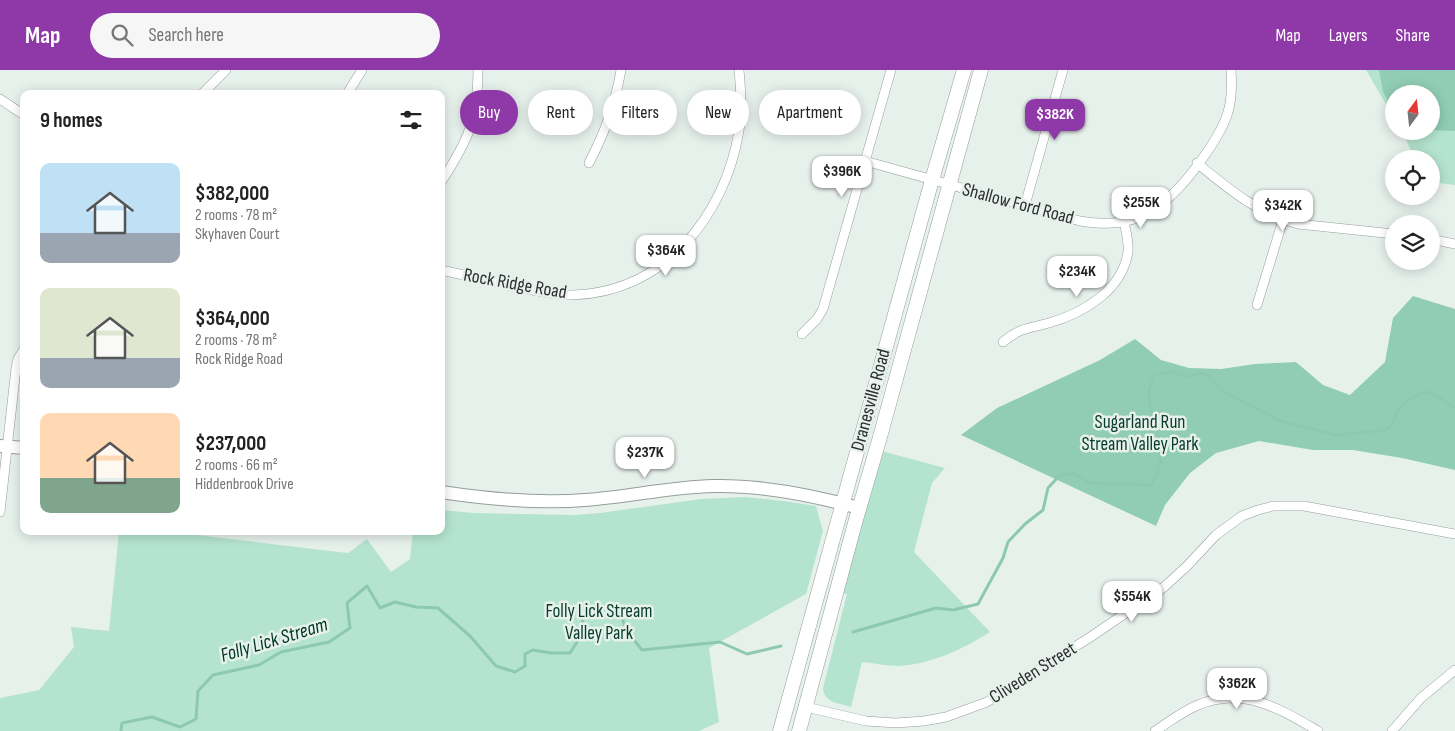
<!DOCTYPE html>
<html lang="en">
<head>
<meta charset="utf-8">
<style>
  body { margin:0; font-family:"Sofia Sans Condensed",sans-serif; background:#f6f6f6; color:#222; height:100vh; display:flex; flex-direction:column; font-size:19px; white-space:nowrap }
  * { box-sizing:border-box; margin:0 }
  p { font-size:16px; color:#767676 }
  .icon { flex:none; width:28px; height:28px; fill:none; stroke:currentColor; stroke-width:2; stroke-linecap:round; stroke-linejoin:round }
  .map { position:relative; flex:1; overflow:hidden }
  .drawer { position:absolute; left:20px; top:20px; width:425px; height:445px; display:flex; flex-direction:column; background:#fff; border-radius:10px; box-shadow:0 2px 12px #0003 }
  .drawer>* { flex:none }
  .hud { position:absolute; left:460px; top:20px; width:475px; height:45px; display:flex; gap:10px }
  .needle { width:32px; rotate:15deg }
  .buttons { position:absolute; left:1385px; top:15px; display:grid; gap:10px }
  .buttons a { display:grid; place-items:center; width:55px; height:55px; border-radius:50%; background:#fff; box-shadow:0 2px 12px #0003; font-size:25px }
  .price { position:absolute; translate:-50% -42px; padding:0 11px; border-radius:10px; background:#fff; color:#222; font-size:16px; line-height:32px; filter:drop-shadow(0 1px 2px #0008) }
  .price::after { content:''; position:absolute; left:50%; top:30px; width:15px; height:11px; margin-left:-8px; background:inherit; clip-path:polygon(0 0,100% 0,50% 100%) }
  .price.current { background:#8e39a7; color:#fff }
  ul { padding:0; list-style:none }
  li { display:flex; align-items:center; gap:15px; height:125px; padding:0 20px }
  li span { display:grid; place-items:center; flex:none; width:140px; height:100px; border-radius:10px; color:#555 }
  li>.icon { margin-inline-start:auto }
  span .icon { width:60px; height:60px; fill:#fffc; stroke-width:1 }
  li b { font-size:21px }
  h2 { display:flex; justify-content:space-between; align-items:center; height:60px; padding:0 20px; font-size:21px }
  .tag { padding:0 18px; border-radius:22px; background:#fff; box-shadow:0 2px 12px #0003; font-size:18px; line-height:45px }
  .tag.current { background:#8e39a7; color:#fff }
  header { display:flex; align-items:center; gap:30px; box-sizing:border-box; height:70px; padding:0 25px; background:#8e39a7; color:#fff }
  header strong { font-size:24px }
  nav { display:flex; gap:28px; margin-inline-start:auto; font-size:18px }
  .search { width:350px; height:45px; background:#f6f6f6; display:flex; align-items:center; gap:12px; box-sizing:border-box; padding:0 18px; border-radius:28px; color:#767676; font-size:19px }
  .map>svg:first-child { display:block }
  .green { fill:#b4e4d0 }
  .forest { fill:#91cdb5 }
  .lines { fill:none; stroke-linecap:round; stroke-linejoin:round }
  .stream { stroke:#8dc9b1; stroke-width:3 }
  .street-casing { stroke:#959e9a; stroke-width:10 }
  .secondary-casing { stroke:#959e9a; stroke-width:14 }
  .primary-casing { stroke:#959e9a; stroke-width:15 }
  .street { stroke:#fff; stroke-width:9 }
  .secondary { stroke:#fff; stroke-width:12 }
  .primary { stroke:#fff; stroke-width:14 }
  .labels { text-anchor:middle; dominant-baseline:central; stroke-width:5; stroke-linejoin:round; paint-order:stroke }
  .street-label { font-size:19px; fill:#2c2f2e; stroke:#e7f1ec }
  .park-label { font-size:19px; fill:#073c2c; stroke:#e7f1ec }
  .water-label { font-size:20px; font-style:italic; fill:#003626; stroke:#e7f1ec }
</style>
</head>
<body>
<header>
<strong>Map</strong>
<div class="search"><svg class="icon" aria-label="search" viewBox="0 0 24 24"><circle cx="10" cy="10" r="6"/><path d="M15 15l6 6"/></svg>Search here</div>
<nav><a>Map</a><a>Layers</a><a>Share</a></nav>
</header>
<div class="map">
<svg width="1455" height="661" viewBox="0 0 1455 661">
  <rect width="100%" height="100%" fill="#e7f1ec"/>
  <!-- green -->
  <g class="green">
    <polygon points="1366,0 1455,0 1455,115 1431,112 1431,89 1415,89 1402,61 1431,61 1431,24 1394,24 1394,48"/>
    <path d="M874,379l71,19 -13,15 -18,69 76,80c-29,18 -58,32 -92,34 -12,0 -24,-3 -36,-4l-11,45c-12,-4 -27,-4 -28,-19l24,-94h-11z"/>
    <polygon points="745,427 784,431 816,436 823,461 806,524 709,578 719,652 699,661 0,661 0,628 39,620 74,577 71,557 109,561 119,461 162,461 348,483 367,469 391,502 410,489 413,461 441,461 441,440 474,443 574,445 600,443 701,429"/>
  </g>
  <!-- forest -->
  <g class="forest">
    <polygon points="1379,0 1455,0 1455,61 1431,60 1431,24 1394,24 1394,40 1383,22"/>
    <polygon points="1413,226 1455,239 1455,400 1402,388 1353,380 1313,380 1259,371 1216,383 1190,403 1165,435 1156,456 961,365 997,338 1100,290 1135,269 1161,290 1189,298 1221,299 1255,294 1296,292 1323,315 1350,325 1385,292 1393,248"/>
  </g>
  <g class="lines">
    <!-- stream -->
    <g class="stream">
      <path d="M853,562l83,-24 17,2 25,-6 25,-46 5,-16 17,-18 18,-14 5,-22 11,-12 13,-3 18,10 62,2 9,-22 -1,-23 -10,-34 -1,-17 6,-14 16,-3 19,5 9,-4 9,2 18,18 54,28 56,14 49,-5 8,-6c3,-19 17,-27 34,-32l10,4 18,12"/>
      <polyline points="121,661 122,653 152,647 180,657 196,649 198,621 213,605 259,595 281,582 329,572 350,558 347,533 367,516 380,538 395,532 416,537 438,538 470,566 496,596 515,602 525,596 525,584 533,580 551,583 570,583 579,569 583,549 593,537 608,536 620,541 626,560 642,580 720,572 747,584 781,576"/>
    </g>
    <!-- street casing -->
    <g class="street-casing">
      <g id="street">
        <polyline points="202,24 226,0"/>
        <polyline points="347,24 362,0"/>
        <polyline points="0,29 24,45"/>
        <path d="M865,91l215,60c19,3 37,4 57,-3 10,-4 21,-10 29,-18 20,-16 55,-63 62,-88 4,-13 4,-28 3,-42"/>
        <path d="M589,93c16,-31 26,-58 32,-93"/>
        <path d="M1197,93c33,27 60,50 101,61l96,10"/>
        <path d="M441,112c27,-41 37,-63 37,-112"/>
        <polyline points="1025,135 1063,0"/>
        <polyline points="1431,169 1455,174"/>
        <path d="M441,200c24,5 47,11 71,16 20,4 40,9 60,9 92,-2 153,-79 167,-164 3,-20 2,-41 0,-61"/>
        <polyline points="1257,235 1283,150"/>
        <polyline points="802,264 817,249 823,239 891,0"/>
        <path d="M1003,272c16,-14 27,-14 46,-19 34,-10 73,-32 79,-71 1,-10 -2,-21 -4,-30"/>
        <polyline points="0,442 16,298 18,289 24,279"/>
        <polyline points="806,637 866,651 896,653 924,651 946,647 987,632 1089,568 1164,517 1187,496 1216,465 1242,446 1258,440 1273,436 1304,436 1455,464"/>
        <path d="M1155,661c14,-9 28,-20 43,-26 46,-19 82,4 120,26"/>
        <polyline points="1392,661 1421,628 1455,600"/>
      </g>
    </g>
    <!-- secondary casing -->
    <g class="secondary-casing">
      <g id="secondary">
        <polyline points="0,376 24,378"/>
        <path d="M441,422c47,7 96,12 144,8 43,-3 85,-13 128,-14 49,-1 99,9 146,22"/>
      </g>
    </g>
    <!-- primary casing -->
    <g class="primary-casing">
      <g id="primary">
        <polyline points="780,661 932,110 964,0"/>
        <polyline points="799,661 855,453 880,367 981,0"/>
      </g>
    </g>
    <!-- street -->
    <use href="#street" class="street"/>
    <!-- secondary -->
    <use href="#secondary" class="secondary"/>
    <!-- primary -->
    <use href="#primary" class="primary"/>
  </g>
  <g class="labels">
    <!-- street labels -->
    <g class="street-label">
      <text transform="translate(1018 134) rotate(15)">Shallow Ford Road</text>
      <text transform="translate(515 214) rotate(10)">Rock Ridge Road</text>
      <text transform="translate(871 330) rotate(-75)">Dranesville Road</text>
      <text transform="translate(1033 603) rotate(-32)">Cliveden Street</text>
    </g>
    <!-- park labels -->
    <g class="park-label">
      <text x="1140" y="352">Sugarland Run<tspan x="1140" dy="22">Stream Valley Park</tspan></text>
      <text x="599" y="541">Folly Lick Stream<tspan x="599" dy="22">Valley Park</tspan></text>
    </g>
    <!-- water labels -->
    <g class="water-label">
      <text transform="translate(274 570) rotate(-17)">Folly Lick Stream</text>
    </g>
  </g>
</svg>
<div class="buttons">
<a><svg class="needle" viewBox="-14 -14 28 28"><path d="M0-13l5 13h-10z" fill="#e53935"/><path d="M0 13l5-13h-10z" fill="#767676"/></svg></a>
<a><svg class="icon" aria-label="locate" viewBox="0 0 24 24"><circle cx="12" cy="12" r="6"/><path d="M12 2v4M12 18v4M2 12h4M18 12h4"/></svg></a>
<a><svg class="icon" aria-label="layers" viewBox="0 0 24 24"><path d="M12 4l9 5-9 5-9-5zM3 14l9 5 9-5"/></svg></a>
</div>
<b class="price current" style="left:1055px;top:71px">$382K</b>
<b class="price" style="left:842px;top:128px">$396K</b>
<b class="price" style="left:1141px;top:159px">$255K</b>
<b class="price" style="left:1283px;top:162px">$342K</b>
<b class="price" style="left:666px;top:207px">$364K</b>
<b class="price" style="left:1077px;top:228px">$234K</b>
<b class="price" style="left:645px;top:409px">$237K</b>
<b class="price" style="left:1132px;top:553px">$554K</b>
<b class="price" style="left:1237px;top:640px">$362K</b>
<div class="hud">
<a class="tag current">Buy</a>
<a class="tag">Rent</a>
<a class="tag">Filters</a>
<a class="tag">New</a>
<a class="tag">Apartment</a>
</div>
<section class="drawer">
<h2>9 homes<svg class="icon" aria-label="filters" viewBox="0 0 24 24"><path d="M4 7h16M4 17h16"/><circle cx="9" cy="7" r="2"/><circle cx="15" cy="17" r="2"/></svg></h2>
<ul>
<li><span style="background:linear-gradient(#bfe0f5 70%,#9aa5b1 0)"><svg class="icon" aria-label="home" viewBox="0 0 24 24"><path d="M3 11l9-7 9 7M6 9v11h12V9"/></svg></span><div><b>$382,000</b><p>2 rooms · 78 m²</p><p>Skyhaven Court</p></div></li>
<li><span style="background:linear-gradient(#dfe7d0 70%,#9aa5b1 0)"><svg class="icon" aria-label="home" viewBox="0 0 24 24"><path d="M3 11l9-7 9 7M6 9v11h12V9"/></svg></span><div><b>$364,000</b><p>2 rooms · 78 m²</p><p>Rock Ridge Road</p></div></li>
<li><span style="background:linear-gradient(#ffd9b3 65%,#7fa58c 0)"><svg class="icon" aria-label="home" viewBox="0 0 24 24"><path d="M3 11l9-7 9 7M6 9v11h12V9"/></svg></span><div><b>$237,000</b><p>2 rooms · 66 m²</p><p>Hiddenbrook Drive</p></div></li>
</ul>
</section>
</div>
</body>
</html>
